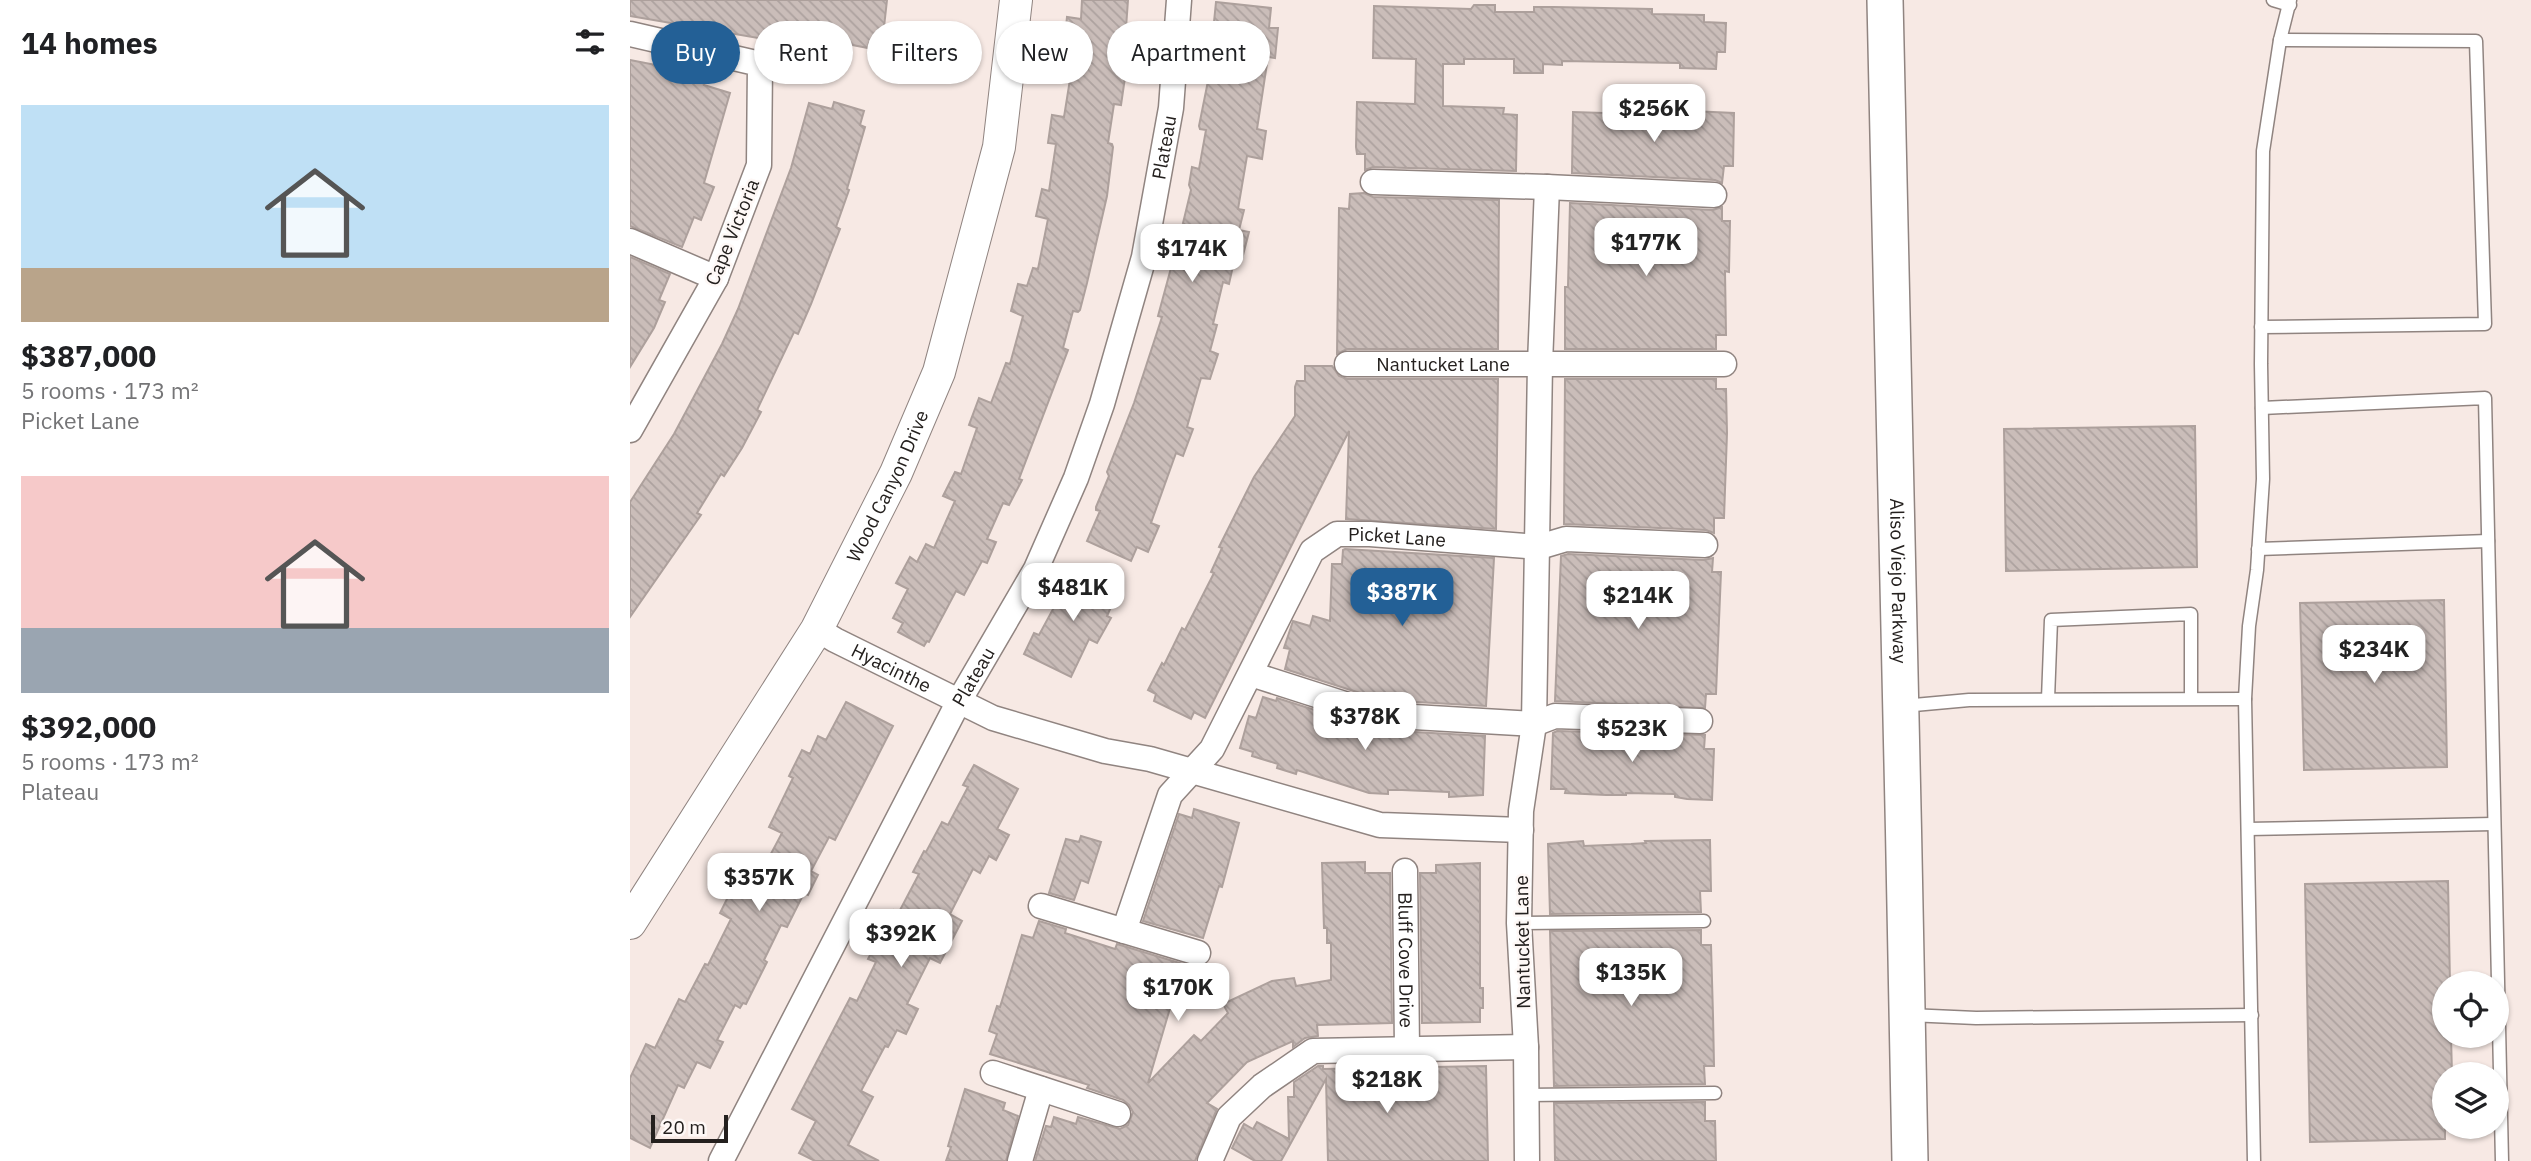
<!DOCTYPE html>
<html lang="en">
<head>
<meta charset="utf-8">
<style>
  body { margin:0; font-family:"IBM Plex Sans",sans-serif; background:#f6f6f6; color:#202124; height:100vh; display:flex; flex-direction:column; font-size:26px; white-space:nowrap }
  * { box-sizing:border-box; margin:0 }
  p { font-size:23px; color:#757577 }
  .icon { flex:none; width:38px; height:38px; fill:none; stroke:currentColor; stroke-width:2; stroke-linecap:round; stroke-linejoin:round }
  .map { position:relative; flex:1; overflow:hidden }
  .drawer { display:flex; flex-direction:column; background:#fff; width:630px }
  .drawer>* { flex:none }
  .guide { position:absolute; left:21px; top:21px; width:665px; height:63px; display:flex; gap:14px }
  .tools { position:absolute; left:1802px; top:971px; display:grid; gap:14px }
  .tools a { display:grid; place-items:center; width:77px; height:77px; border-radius:50%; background:#fff; box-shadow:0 2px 5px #0004; font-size:35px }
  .scale { position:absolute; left:21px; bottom:18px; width:77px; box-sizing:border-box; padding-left:7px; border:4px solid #24201e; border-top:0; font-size:19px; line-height:24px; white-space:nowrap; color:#24201e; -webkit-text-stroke:5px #fef8f6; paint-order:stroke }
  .price { position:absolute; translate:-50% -60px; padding:0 16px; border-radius:14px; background:#fff; color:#222; font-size:23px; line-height:46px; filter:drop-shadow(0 2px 4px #0008) }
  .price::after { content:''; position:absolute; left:50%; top:42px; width:21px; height:16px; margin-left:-10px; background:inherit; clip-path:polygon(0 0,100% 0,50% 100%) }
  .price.selected { background:#236096; color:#fff }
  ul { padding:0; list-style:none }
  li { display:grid; align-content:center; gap:14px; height:371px; padding:0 21px }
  li span { display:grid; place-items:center; height:217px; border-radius:0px; color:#555 }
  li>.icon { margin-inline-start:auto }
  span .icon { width:126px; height:126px; fill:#fffc; stroke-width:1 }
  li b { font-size:30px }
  h2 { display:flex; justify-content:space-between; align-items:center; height:84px; padding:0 21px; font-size:30px }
  .tag { padding:0 24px; border-radius:32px; background:#fff; box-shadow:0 2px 5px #0004; font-size:24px; line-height:63px }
  .tag.selected { background:#236096; color:#fff }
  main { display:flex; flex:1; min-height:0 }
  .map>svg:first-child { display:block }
  .building { fill:url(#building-back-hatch); stroke:#ada09c; stroke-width:2 }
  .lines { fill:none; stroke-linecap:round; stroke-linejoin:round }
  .service-casing { stroke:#908480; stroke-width:15 }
  .minor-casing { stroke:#908480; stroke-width:27 }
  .tertiary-casing { stroke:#908480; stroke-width:34 }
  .secondary-casing { stroke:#908480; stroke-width:38 }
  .service { stroke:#fff; stroke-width:12 }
  .minor { stroke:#fff; stroke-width:24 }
  .tertiary { stroke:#fff; stroke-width:32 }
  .secondary { stroke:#fff; stroke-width:35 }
  .labels { text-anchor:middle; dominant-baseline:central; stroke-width:5; stroke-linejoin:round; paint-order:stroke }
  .street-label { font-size:19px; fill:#24201e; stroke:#fef8f6 }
</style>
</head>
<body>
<main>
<section class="drawer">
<h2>14 homes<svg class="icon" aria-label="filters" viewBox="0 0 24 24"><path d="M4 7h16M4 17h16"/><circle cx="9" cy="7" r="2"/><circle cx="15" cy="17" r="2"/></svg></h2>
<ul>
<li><span style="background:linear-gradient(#bfe0f5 75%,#b9a48a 0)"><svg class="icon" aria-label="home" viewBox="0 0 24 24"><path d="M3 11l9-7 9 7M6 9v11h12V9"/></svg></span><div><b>$387,000</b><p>5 rooms · 173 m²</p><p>Picket Lane</p></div></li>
<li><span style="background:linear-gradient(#f6c9c9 70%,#9aa5b1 0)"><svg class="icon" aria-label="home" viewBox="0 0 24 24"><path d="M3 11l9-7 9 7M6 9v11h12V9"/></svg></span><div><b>$392,000</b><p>5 rooms · 173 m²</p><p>Plateau</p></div></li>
</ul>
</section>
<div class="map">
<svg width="1901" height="1161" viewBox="0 0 1901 1161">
  <defs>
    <pattern id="building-back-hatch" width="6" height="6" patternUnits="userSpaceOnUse" patternTransform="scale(1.75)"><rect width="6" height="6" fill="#cabdb9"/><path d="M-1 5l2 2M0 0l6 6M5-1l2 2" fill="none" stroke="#ada29f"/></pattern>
  </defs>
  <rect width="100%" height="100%" fill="#f7e9e4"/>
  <!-- building -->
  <g class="building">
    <polygon points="0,0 257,0 252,45 239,43 238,48 176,36 173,50 145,45 146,41 0,16"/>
    <polygon points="452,0 498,0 495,42 500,43 491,105 484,104 478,143 482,144 483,147 477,196 457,283 450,310 448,312 443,311 433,348 438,350 389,479 392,480 379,505 373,503 357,539 366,542 357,563 352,561 334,595 326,591 299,642 297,641 294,646 268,632 273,623 263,618 278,589 266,583 280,557 287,562 296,544 304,548 325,501 313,496 325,472 331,474 347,428 339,425 349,398 361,403 376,363 380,364 393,316 381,311 388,284 397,286 403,268 408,269 418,219 406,216 412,189 419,191 426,144 418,143 422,115 434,117 442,67 432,66 437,17 451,19"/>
    <polygon points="586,2 641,8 639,28 648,28 645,58 638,57 627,129 636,131 632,159 617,156 608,209 614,210 609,230 619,232 612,259 605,257 599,284 593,282 583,324 587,325 580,351 588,354 580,379 571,378 557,427 563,429 553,456 546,453 521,523 529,526 518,552 507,547 501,561 457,541 470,511 466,510 466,507 479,476 477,472 504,403 532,317 528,316 541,268 544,265 548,266 558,227 553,223 561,190 559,185 562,167 569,169 576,130 570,129 569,126 580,71 583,71 587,32 583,32"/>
    <polygon points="844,5 865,5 865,12 904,12 904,7 924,7 1022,9 1022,14 1074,15 1074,22 1096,23 1095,52 1087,52 1086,69 1050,68 1050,63 932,61 932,65 913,64 913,73 884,73 884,59 834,59 834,64 813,64 813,106 874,108 873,114 887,115 886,171 743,167 735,170 735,154 727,154 726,147 727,102 785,104 786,59 743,58 744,6 841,9"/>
    <polygon points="0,60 41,68 76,79 74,85 100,93 74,183 84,187 71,220 64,217 52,247 0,226"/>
    <polygon points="204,102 234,111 230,125 235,127 217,189 219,190 206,227 210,229 181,304 168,334 164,332 127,410 131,412 112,448 94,476 91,474 67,513 71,515 0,617 0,502 44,434 92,344 108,309 161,168 179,103 202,109"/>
    <polygon points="1039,110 1104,113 1103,166 1094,166 1092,183 1085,180 942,173 943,112 1039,115"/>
    <polygon points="734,193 743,197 869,200 868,349 717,349 707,354 709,208 719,209 720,194"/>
    <polygon points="940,203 1083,210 1092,207 1092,221 1100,221 1099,272 1095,271 1096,335 1086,335 1086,349 935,349 935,287 938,287"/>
    <polygon points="0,257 40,274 29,300 35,302 24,328 0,367"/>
    <polygon points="675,366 702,366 709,376 717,379 868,379 866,529 716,519 719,431 575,718 564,712 561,719 524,701 526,694 518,690 532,663 534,665 552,628 555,630 584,573 581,572 592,548 589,547 624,477 665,416 665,387 667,381 675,381"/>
    <polygon points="935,379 1086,379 1086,389 1096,389 1097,433 1094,518 1084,518 1084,533 1076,530 934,524"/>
    <polygon points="1565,426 1567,567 1376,571 1374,429"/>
    <polygon points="715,549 864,558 856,706 752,700 655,669 660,649 654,648 663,621 680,626 683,616 700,621 702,564 712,564 713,550"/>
    <polygon points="938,554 1074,560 1083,558 1082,572 1091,572 1086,694 1076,694 1075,708 925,701 931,556"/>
    <polygon points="438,571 488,591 477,616 481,618 467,643 459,639 441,677 394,654 404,633 409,635 428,600 424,598"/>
    <polygon points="1814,600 1817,767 1674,770 1670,603"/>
    <polygon points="633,697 646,701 647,698 748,730 855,736 853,795 819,797 819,792 772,790 758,790 758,794 739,793 667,770 666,774 647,768 648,764 622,756 623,752 610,748 619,716 626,718"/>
    <polygon points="216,702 263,726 205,840 199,837 181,871 188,875 178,895 174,893 157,927 151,925 134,960 137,962 116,1004 113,1003 110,1008 105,1005 87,1040 93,1042 80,1068 67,1062 54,1088 48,1085 20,1148 0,1138 0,1078 16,1044 25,1048 49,999 55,1002 75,964 78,965 101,919 90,913 103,887 112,892 121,874 128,878 152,833 139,827 163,778 159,776 172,750 180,754 188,736 196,740"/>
    <polygon points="927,731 1075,735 1074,749 1084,749 1082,800 1057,799 1045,797 1045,794 996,793 996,795 976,795 935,793 936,789 921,789 923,733"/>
    <polygon points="344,765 388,789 367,829 379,835 366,860 359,856 350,873 343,869 320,914 332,921 310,963 300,958 277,1004 288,1009 276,1034 267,1030 258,1047 255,1046 231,1091 243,1097 218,1145 249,1161 185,1161 169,1153 186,1121 162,1109 220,998 227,1001 246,962 238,959 264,910 269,912 289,874 283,872 294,851 296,852 312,822 318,825 338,787 333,785"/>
    <polygon points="564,809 609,823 592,887 589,886 573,938 513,921 549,814 562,818"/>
    <polygon points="451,836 471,842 458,883 451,880 444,900 419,893 436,839 449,842"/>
    <polygon points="1080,840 1081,891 1070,891 1071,912 920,914 918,844 953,841 954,846 1001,844 1016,843 1015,841"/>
    <polygon points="735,862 735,873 760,873 762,1023 687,1025 688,1036 675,1038 663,1047 663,1041 617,1062 577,1103 587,1109 565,1161 405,1161 416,1126 421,1127 424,1117 446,1124 448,1117 490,1129 498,1125 503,1112 499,1105 493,1100 457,1088 459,1085 360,1054 367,1034 359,1031 367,1006 370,1007 392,935 403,938 409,921 436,929 435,933 485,949 487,944 553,964 518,1083 564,1035 571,1041 598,1013 593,1004 642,981 664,978 666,986 701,980 701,943 697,943 697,928 694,928 692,863"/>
    <polygon points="850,863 850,988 853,988 853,1008 850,1008 850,1022 792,1023 790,873 806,873 806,865"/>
    <polygon points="1818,881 1820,984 1815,984 1815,1036 1821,1036 1822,1074 1815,1074 1815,1139 1680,1142 1675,884"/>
    <polygon points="1071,930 1071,945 1081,945 1083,1015 1084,1066 1074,1066 1075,1084 924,1086 920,931"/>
    <polygon points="688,1066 693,1066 693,1069 856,1066 858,1161 698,1161 696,1079 651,1161 625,1161 602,1148 614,1124 623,1129 627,1122 659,1139 658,1097 664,1097 664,1082"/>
    <polygon points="335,1089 375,1103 373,1110 388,1116 376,1161 316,1161 321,1147 318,1146"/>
    <polygon points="1075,1102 1075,1121 1085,1121 1086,1161 925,1161 924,1103"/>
  </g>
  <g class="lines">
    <!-- service casing -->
    <g class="service-casing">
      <g id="service">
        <polyline points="1643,0 1660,5"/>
        <polyline points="1631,327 1855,324 1846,41 1650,40"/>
        <polyline points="1632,408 1855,398 1872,1161"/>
        <polyline points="1628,549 1858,541"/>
        <polyline points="1418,699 1421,620 1561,614 1561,698"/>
        <polyline points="1273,706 1339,700 1615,699"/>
        <polyline points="1618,829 1863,824"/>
        <polyline points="889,923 1074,921"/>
        <polyline points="1279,1015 1346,1018 1622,1015"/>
        <polyline points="896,1095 1085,1093"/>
        <polyline points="1624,1161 1615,699 1619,626 1627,570 1633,479 1631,364 1633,151 1650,40 1660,0"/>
      </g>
    </g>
    <!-- minor casing -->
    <g class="minor-casing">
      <g id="minor">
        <polyline points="0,34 130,64 129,165 86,278 0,430"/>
        <polyline points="743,182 917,187 1084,195"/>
        <polyline points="0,241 86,278"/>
        <path id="s1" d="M717,364h377"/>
        <path id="s2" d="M187,629l18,11 158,78 112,33 45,8 230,66 141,5"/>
        <polyline points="621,674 749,715 904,724 925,716 1070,721"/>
        <path id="s3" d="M775,871l2,178"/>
        <polyline points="411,906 568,953"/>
        <path id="s4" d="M494,931l46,-136 42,-46 100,-198 25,-17h33l169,13 27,-8 139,6"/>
        <polyline points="363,1073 488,1114"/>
        <path id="s5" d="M91,1161l238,-460 77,-132 40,-91 26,-74 42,-147 27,-149 8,-108"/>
        <polyline points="390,1161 411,1089"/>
        <polyline points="580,1161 599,1117 632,1086 683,1051 896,1047"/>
        <polyline points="897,1161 896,1047 889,923 891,811 904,724 910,364 917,187"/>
      </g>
    </g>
    <!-- tertiary casing -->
    <g class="tertiary-casing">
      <g id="tertiary">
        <path id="s6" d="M0,923l187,-294 79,-156 43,-101 60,-225 17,-147"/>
      </g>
    </g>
    <!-- secondary casing -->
    <g class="secondary-casing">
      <g id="secondary">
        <path id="s7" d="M1255,0c11,387 17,774 25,1161"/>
      </g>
    </g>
    <!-- service -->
    <use href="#service" class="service"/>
    <!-- minor -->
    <use href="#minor" class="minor"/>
    <!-- tertiary -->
    <use href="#tertiary" class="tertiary"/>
    <!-- secondary -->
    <use href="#secondary" class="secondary"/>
  </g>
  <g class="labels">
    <!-- street labels -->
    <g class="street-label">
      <text stroke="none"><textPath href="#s5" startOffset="1113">Plateau</textPath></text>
      <text transform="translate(102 232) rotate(-68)">Cape Victoria</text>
      <text stroke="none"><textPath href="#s1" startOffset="96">Nantucket Lane</textPath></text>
      <text stroke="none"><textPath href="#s6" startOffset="508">Wood Canyon Drive</textPath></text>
      <text stroke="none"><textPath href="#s4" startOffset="518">Picket Lane</textPath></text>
      <text stroke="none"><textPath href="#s7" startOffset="581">Aliso Viejo Parkway</textPath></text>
      <text stroke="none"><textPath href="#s2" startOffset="84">Hyacinthe</textPath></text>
      <text stroke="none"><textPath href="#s5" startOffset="546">Plateau</textPath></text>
      <text transform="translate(892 942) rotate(-91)">Nantucket Lane</text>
      <text stroke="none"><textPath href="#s3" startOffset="89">Bluff Cove Drive</textPath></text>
    </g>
  </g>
</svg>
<div class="tools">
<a><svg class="icon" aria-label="locate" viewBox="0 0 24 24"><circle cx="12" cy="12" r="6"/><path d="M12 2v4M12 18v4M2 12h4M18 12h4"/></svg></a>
<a><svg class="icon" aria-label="layers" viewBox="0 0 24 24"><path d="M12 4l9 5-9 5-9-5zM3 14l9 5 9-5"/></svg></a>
</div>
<div class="scale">20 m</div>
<b class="price" style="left:1024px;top:144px">$256K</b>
<b class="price" style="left:1016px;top:278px">$177K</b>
<b class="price" style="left:562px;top:284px">$174K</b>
<b class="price" style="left:443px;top:623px">$481K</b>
<b class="price selected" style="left:772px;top:628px">$387K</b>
<b class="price" style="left:1008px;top:631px">$214K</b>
<b class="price" style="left:1744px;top:685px">$234K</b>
<b class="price" style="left:735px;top:752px">$378K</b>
<b class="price" style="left:1002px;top:764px">$523K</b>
<b class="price" style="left:129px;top:913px">$357K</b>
<b class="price" style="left:271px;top:969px">$392K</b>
<b class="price" style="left:1001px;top:1008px">$135K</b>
<b class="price" style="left:548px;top:1023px">$170K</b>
<b class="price" style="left:757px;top:1115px">$218K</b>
<div class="guide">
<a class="tag selected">Buy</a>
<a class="tag">Rent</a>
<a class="tag">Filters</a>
<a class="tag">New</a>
<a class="tag">Apartment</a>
</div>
</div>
</main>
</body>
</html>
